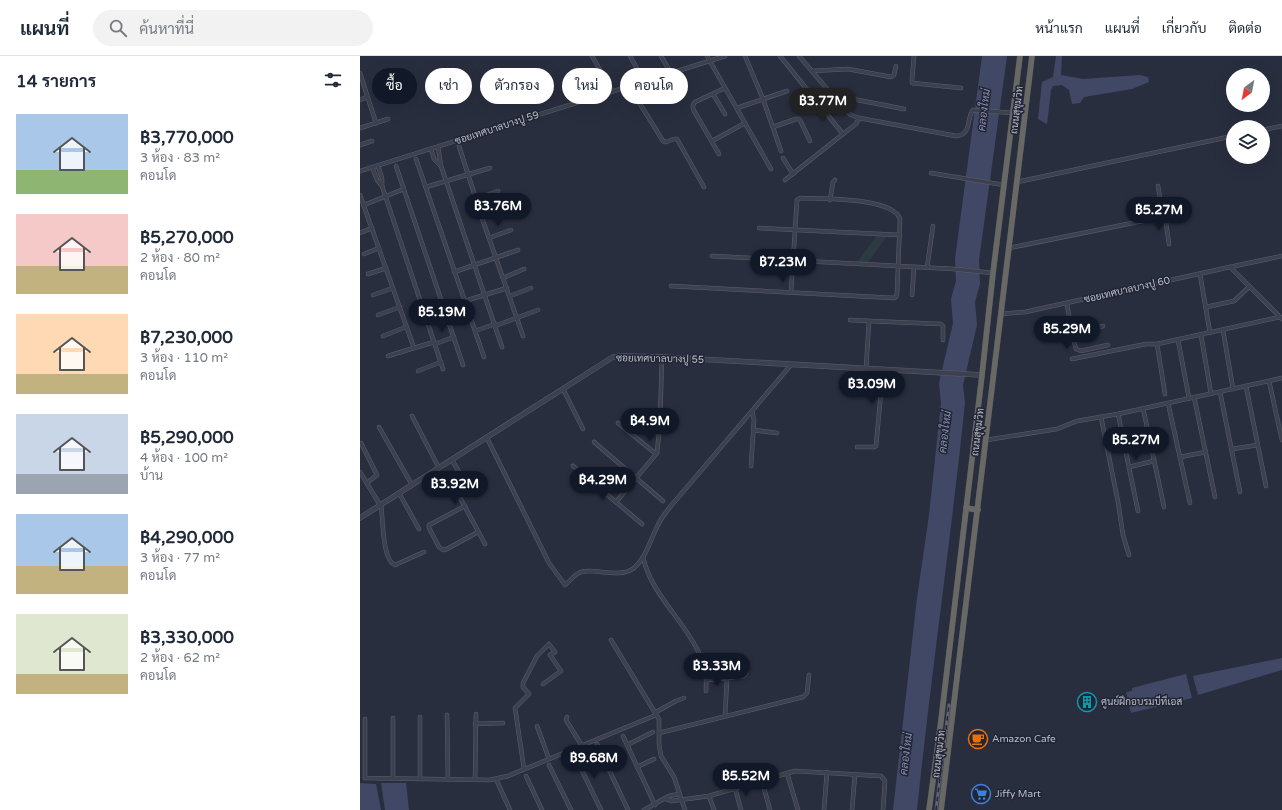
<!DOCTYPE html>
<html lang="th">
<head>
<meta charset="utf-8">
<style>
  body { margin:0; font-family:"Varela Round",Sarabun,sans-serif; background:#f2f2f3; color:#1f2937; height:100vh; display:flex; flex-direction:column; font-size:15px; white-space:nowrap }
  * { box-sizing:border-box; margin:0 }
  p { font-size:13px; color:#747a83 }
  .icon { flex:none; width:22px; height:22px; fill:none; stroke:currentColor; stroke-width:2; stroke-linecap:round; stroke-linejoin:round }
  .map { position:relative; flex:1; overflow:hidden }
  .side { display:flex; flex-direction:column; background:#fff; width:360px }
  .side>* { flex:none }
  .banner { position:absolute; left:12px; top:12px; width:380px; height:36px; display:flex; gap:8px }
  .needle { width:26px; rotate:212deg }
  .controls { position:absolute; left:866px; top:12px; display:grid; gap:8px }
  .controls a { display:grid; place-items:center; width:44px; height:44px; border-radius:50%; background:#fff; box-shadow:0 4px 16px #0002; font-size:20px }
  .price { position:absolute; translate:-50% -34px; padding:0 9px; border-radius:14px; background:#111827; color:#fff; font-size:13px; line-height:26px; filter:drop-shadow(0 1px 2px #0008) }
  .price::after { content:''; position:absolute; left:50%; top:24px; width:12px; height:9px; margin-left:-6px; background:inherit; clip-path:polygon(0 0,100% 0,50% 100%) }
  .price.current { background:#222; color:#fff }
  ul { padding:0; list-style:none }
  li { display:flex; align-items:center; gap:12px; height:100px; padding:0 16px }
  li span { display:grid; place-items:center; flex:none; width:112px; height:80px; border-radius:0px; color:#555 }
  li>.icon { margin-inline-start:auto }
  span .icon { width:48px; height:48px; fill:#fffc; stroke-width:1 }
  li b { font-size:17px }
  h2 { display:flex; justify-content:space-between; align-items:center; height:48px; padding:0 16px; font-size:17px }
  .tag { padding:0 14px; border-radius:18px; background:#fff; box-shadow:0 4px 16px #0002; font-size:14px; line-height:36px }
  .tag.current { background:#111827; color:#fff }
  header { display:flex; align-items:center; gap:24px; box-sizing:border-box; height:56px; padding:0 20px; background:#fff; border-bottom:1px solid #e0e1e3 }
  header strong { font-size:19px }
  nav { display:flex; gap:22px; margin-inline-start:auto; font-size:14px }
  .search { width:280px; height:36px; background:#f2f2f3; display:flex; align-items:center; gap:10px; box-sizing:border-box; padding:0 14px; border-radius:22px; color:#747a83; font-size:15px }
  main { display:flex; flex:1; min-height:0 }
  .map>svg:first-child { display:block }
  .green { fill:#2c3b41 }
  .water { fill:#414866 }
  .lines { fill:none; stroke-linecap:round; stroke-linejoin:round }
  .minor-casing { stroke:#5b5e6c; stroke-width:4.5 }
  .tertiary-casing { stroke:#5b5e6c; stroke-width:5.5 }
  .trunk-casing { stroke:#484b59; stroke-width:6 }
  .minor { stroke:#3d414f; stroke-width:3.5 }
  .tertiary { stroke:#3d414f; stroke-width:4.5 }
  .trunk { stroke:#686865; stroke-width:5.5 }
  .rail-casing { stroke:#606475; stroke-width:3 }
  .rail { stroke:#222534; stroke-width:1.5; stroke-dasharray:4.5; stroke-linecap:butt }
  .labels { text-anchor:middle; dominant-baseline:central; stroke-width:3; stroke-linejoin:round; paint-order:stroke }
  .street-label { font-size:10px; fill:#babcc9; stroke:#222534 }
  .poi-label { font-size:10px; fill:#babcc9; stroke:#222534; text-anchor:start }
  .water-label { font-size:11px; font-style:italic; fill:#868dad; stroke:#222534 }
</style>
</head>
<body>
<header>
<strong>แผนที่</strong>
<div class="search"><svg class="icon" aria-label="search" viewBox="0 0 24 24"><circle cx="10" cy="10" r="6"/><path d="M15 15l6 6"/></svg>ค้นหาที่นี่</div>
<nav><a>หน้าแรก</a><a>แผนที่</a><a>เกี่ยวกับ</a><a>ติดต่อ</a></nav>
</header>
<main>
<section class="side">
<h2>14 รายการ<svg class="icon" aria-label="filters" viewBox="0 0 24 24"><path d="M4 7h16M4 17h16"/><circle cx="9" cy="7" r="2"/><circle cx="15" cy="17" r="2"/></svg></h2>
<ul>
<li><span style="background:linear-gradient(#a9c7e8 70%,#8fb573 0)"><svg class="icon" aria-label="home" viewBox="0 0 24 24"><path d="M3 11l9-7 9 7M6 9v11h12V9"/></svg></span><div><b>฿3,770,000</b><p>3 ห้อง · 83 m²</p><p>คอนโด</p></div></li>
<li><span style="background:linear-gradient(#f6c9c9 65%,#c2b280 0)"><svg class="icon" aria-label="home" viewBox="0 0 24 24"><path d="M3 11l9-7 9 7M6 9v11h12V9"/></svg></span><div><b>฿5,270,000</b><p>2 ห้อง · 80 m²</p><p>คอนโด</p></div></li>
<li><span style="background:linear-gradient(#ffd9b3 75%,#c2b280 0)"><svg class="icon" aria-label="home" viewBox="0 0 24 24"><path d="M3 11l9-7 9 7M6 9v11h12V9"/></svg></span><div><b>฿7,230,000</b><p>3 ห้อง · 110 m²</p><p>คอนโด</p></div></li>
<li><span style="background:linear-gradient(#c9d6e8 75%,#9aa5b1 0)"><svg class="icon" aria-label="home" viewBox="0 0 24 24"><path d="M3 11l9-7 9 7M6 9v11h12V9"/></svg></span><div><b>฿5,290,000</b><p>4 ห้อง · 100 m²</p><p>บ้าน</p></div></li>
<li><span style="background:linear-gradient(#a9c7e8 65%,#c2b280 0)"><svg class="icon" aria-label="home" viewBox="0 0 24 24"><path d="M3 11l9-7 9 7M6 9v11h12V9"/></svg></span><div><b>฿4,290,000</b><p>3 ห้อง · 77 m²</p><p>คอนโด</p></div></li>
<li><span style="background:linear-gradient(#dfe7d0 75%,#c2b280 0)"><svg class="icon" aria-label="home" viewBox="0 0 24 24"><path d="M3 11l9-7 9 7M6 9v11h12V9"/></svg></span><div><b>฿3,330,000</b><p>2 ห้อง · 62 m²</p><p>คอนโด</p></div></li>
</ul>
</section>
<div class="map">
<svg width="922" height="754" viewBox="0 0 922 754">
  <rect width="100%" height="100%" fill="#292e3f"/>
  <!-- green -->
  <polygon class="green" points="517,179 527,180 506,209 496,208"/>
  <!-- water -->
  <g class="water">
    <path d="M622,0h25l-28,204 1,24 -5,18 2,23 -14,60 2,18c-14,136 -34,271 -48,407h-24l24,-212 12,-83 12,-112 -2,-20 14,-60 -2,-24 5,-18 -1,-22z"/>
    <polygon points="696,0 702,0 701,19 723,23 780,19 788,21 789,26 772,33 724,41 720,47 712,48 709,34 702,29 693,30 691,34 687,68 678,63 682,26 693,21"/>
    <polygon points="922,602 922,614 838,639 833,620"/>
    <polygon points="826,618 832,642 771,657 766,636 772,635 772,632"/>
    <polygon points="0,727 16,728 21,754 0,754"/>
    <polygon points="21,727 46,727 49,754 25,754"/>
  </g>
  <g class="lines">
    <!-- minor casing -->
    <g class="minor-casing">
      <g id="minor">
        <polyline points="232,0 252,35"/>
        <polyline points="270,0 284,25"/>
        <polyline points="301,0 311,17"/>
        <polyline points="347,0 411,113"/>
        <polyline points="385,0 403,43 421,95"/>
        <polyline points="420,0 483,78 425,124"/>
        <path d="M439,0l46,54 6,5 8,3 97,18c16,-1 10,-17 17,-26l40,3"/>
        <polyline points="554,0 552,24 552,27 601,32"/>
        <polyline points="452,15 488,13 531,21 534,19 536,10"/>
        <polyline points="0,17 16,67"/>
        <polyline points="269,30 303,85 306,86 314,83 317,83 344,131"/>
        <polyline points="353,38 365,58"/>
        <polyline points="472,39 544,53"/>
        <polyline points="0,44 7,41"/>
        <polyline points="377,52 427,35"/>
        <polyline points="413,71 436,63 439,63 441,66 450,85"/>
        <polyline points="0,72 28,63"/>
        <polyline points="903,74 922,70"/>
        <polyline points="483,78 496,68 499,62"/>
        <polyline points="352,85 385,67"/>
        <polyline points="0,89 12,85"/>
        <polyline points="99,90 122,162 163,280"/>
        <polyline points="78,91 81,110 142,291"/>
        <polyline points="71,93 74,103 81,110"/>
        <polyline points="359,98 333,53 333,49 335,46 365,32"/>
        <polyline points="423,102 433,118"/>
        <polyline points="56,103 124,301"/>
        <polyline points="18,110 22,122 22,130"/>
        <polyline points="36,110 103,309"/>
        <polyline points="12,111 17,124 22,130 83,313"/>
        <polyline points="0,115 365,0"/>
        <polyline points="571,117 644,129"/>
        <polyline points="657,126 873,80"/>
        <polyline points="798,130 803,161"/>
        <polyline points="66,131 130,112"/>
        <polyline points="0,139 54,292 74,286"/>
        <polyline points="116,143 138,135"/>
        <polyline points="470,144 473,126 475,124"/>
        <polyline points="4,149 44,133"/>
        <polyline points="805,160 809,188"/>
        <polyline points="122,162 144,154"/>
        <polyline points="399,172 540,179"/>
        <polyline points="0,177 12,172"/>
        <polyline points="129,182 151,174"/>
        <polyline points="649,192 817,158"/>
        <polyline points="4,198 19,192"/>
        <polyline points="352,200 594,213 633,217"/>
        <polyline points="870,211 922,200"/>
        <polyline points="567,212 573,170"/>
        <polyline points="94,216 158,194"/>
        <polyline points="8,218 26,212"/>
        <polyline points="840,218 850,277"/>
        <polyline points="143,222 164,213"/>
        <path d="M311,230l223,12 2,-1 1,-4 3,-74c-7,-22 -80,-20 -100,-21l-3,2 -6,92"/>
        <polyline points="13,239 33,232"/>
        <polyline points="552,239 554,211"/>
        <polyline points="150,240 171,232"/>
        <polyline points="105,245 147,232"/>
        <polyline points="707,248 712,278 716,293 721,295 748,289"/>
        <polyline points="846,251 874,245 889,231"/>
        <polyline points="641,258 665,256 870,211 922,263"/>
        <polyline points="18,259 40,251"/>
        <polyline points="490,264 509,265 506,313"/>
        <polyline points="509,265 581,268 583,270 583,284"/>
        <polyline points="135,270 178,254"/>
        <polyline points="863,274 873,333"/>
        <polyline points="115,275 135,268"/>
        <polyline points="712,278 743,270"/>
        <polyline points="841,279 851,338"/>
        <polyline points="23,280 46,271"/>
        <polyline points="818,284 829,342"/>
        <polyline points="75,288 94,281"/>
        <polyline points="797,288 805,338"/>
        <polyline points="28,300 54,292"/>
        <polyline points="302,301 300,366 297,397 276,422 303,445"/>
        <polyline points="712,303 786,288 797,288 920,261"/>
        <polyline points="58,315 81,306"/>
        <polyline points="909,325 922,384"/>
        <polyline points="886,330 906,430"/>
        <polyline points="203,333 223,373"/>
        <polyline points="860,336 880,436"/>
        <polyline points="834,341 855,441"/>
        <polyline points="808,347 830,447"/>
        <polyline points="783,352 804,451"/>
        <polyline points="758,358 778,455"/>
        <polyline points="52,360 79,412"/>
        <polyline points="741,361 758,446 763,479 769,499"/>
        <polyline points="258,367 296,398"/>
        <polyline points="19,371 52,429"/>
        <polyline points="393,374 417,377"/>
        <path d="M127,382l62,125 16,22c5,-4 9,-10 14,-12 12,-7 40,7 55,-5 12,-10 17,-30 24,-43 3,-7 8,-13 12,-18l121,-142"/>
        <polyline points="626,384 697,373 717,365 758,358 922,322"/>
        <polyline points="234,386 276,422 256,446"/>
        <polyline points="1,387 17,419 7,427"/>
        <polyline points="497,391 514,391 516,390 523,314"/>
        <polyline points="872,393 898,389"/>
        <polyline points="820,401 846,396"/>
        <polyline points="92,404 106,428 105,431 99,435 98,438 125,488"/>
        <polyline points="213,410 282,468"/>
        <polyline points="391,410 394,364 392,355"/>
        <polyline points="769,411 794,405"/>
        <polyline points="0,416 20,449"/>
        <polyline points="39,437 59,473"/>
        <path d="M21,448c2,14 1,56 14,61l29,-13"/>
        <polyline points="105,450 69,469 69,472 79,491 83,494 87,493 118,476"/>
        <path d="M283,501c10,49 68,81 63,134"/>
        <polyline points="251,584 297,660"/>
        <polyline points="347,624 384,620 386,618 387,610"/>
        <polyline points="296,656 316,645 324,642"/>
        <polyline points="87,659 88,723"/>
        <polyline points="365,660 367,623"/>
        <polyline points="60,661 60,723"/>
        <polyline points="207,661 206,664 222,690"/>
        <polyline points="33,662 33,723"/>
        <polyline points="5,663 5,722 130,724 148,720 296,659 299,663 299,688 301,700 314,721 325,754"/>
        <polyline points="115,668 143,667"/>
        <polyline points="177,670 189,703"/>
        <polyline points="299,677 443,641 447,637 449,619"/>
        <polyline points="263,680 295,749"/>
        <polyline points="237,688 268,754"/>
        <polyline points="267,689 293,676"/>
        <polyline points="214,698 241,754"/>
        <polyline points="189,709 211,754"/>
        <polyline points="277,711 294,703"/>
        <polyline points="164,713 155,652 169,638 163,631 163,627 177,600 189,588 195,596 190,599 201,615 183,628"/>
        <polyline points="427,717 438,754"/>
        <polyline points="166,720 182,754"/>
        <polyline points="136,723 150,754"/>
        <polyline points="115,724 116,658"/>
        <polyline points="402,725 410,754"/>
        <polyline points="375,732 381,754"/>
        <polyline points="349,740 354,754"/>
        <polyline points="306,743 312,745 349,740 435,715 521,720 525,725 523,754"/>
        <polyline points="284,754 309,740 319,738"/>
        <polyline points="464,754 467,716"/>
        <polyline points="492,754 495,718"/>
      </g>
    </g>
    <!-- tertiary casing -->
    <g class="tertiary-casing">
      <polyline id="tertiary" points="0,462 253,301 262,300 302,301 622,319"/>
    </g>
    <!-- trunk casing -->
    <g class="trunk-casing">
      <g id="trunk">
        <polyline points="606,452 618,454"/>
        <polyline points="569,754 580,673 622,319 633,217 660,0"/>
        <polyline points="581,754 672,0"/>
      </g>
    </g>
    <!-- minor -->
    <use href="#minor" class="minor"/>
    <!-- tertiary -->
    <use href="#tertiary" class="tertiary"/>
    <!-- trunk -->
    <use href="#trunk" class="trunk"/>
    <!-- rail casing -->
    <g class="rail-casing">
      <polyline id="rail" points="576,754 589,649"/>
    </g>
    <!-- rail -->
    <use href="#rail" class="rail"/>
  </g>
  <!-- icons -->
  <defs>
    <g id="building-ring" transform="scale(1)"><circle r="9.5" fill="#222534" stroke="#0f9aa8" stroke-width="1.5"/><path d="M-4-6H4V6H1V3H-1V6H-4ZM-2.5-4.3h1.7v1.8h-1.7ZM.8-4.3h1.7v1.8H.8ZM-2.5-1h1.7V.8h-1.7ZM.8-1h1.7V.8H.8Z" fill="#0f9aa8"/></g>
    <g id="cafe-ring" transform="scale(1)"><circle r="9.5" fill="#222534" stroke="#e8710a" stroke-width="1.5"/><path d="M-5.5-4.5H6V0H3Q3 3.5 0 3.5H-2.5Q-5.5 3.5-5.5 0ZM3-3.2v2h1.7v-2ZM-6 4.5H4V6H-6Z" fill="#e8710a"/></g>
    <g id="supermarket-ring" transform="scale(1)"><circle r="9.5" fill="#222534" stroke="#3f7fe0" stroke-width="1.5"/><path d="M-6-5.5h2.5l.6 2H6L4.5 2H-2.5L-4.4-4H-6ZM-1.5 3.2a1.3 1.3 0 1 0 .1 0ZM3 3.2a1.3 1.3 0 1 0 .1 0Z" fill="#3f7fe0"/></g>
  </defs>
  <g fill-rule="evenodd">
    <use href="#building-ring" x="727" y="646"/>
    <use href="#cafe-ring" x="618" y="683"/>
    <use href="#supermarket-ring" x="621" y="738"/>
  </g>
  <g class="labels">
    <!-- street labels -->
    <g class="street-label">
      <text transform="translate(657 54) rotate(-83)">ถนนสุขุมวิท</text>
      <text transform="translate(137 72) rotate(-18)">ซอยเทศบาลบางปู 59</text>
      <text transform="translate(767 234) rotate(-13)">ซอยเทศบาลบางปู 60</text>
      <text transform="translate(300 303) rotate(1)">ซอยเทศบาลบางปู 55</text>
      <text transform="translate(618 376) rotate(-83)">ถนนสุขุมวิท</text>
      <text transform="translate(579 698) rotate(-83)">ถนนสุขุมวิท</text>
    </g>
    <!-- poi labels -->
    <g class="poi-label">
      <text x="741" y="646">ศูนย์ฝึกอบรมบีทีเอส</text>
      <text x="632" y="683">Amazon Cafe</text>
      <text x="635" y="738">Jiffy Mart</text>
    </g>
    <!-- water labels -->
    <g class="water-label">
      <text transform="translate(624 54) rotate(-83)">คลองใหม่</text>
      <text transform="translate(585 376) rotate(-83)">คลองใหม่</text>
      <text transform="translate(546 698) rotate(-83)">คลองใหม่</text>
    </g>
  </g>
</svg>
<div class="controls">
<a><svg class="needle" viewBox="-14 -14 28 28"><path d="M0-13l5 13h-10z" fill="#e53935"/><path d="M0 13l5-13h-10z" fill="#747a83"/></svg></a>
<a><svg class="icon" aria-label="layers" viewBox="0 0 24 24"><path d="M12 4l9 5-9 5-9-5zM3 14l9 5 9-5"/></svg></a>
</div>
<b class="price current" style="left:463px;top:66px">฿3.77M</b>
<b class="price" style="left:138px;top:171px">฿3.76M</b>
<b class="price" style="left:799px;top:175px">฿5.27M</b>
<b class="price" style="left:423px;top:227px">฿7.23M</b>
<b class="price" style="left:82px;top:277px">฿5.19M</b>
<b class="price" style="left:707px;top:294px">฿5.29M</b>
<b class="price" style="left:512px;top:349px">฿3.09M</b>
<b class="price" style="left:290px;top:386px">฿4.9M</b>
<b class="price" style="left:776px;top:405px">฿5.27M</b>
<b class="price" style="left:243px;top:445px">฿4.29M</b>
<b class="price" style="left:95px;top:449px">฿3.92M</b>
<b class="price" style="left:357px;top:631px">฿3.33M</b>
<b class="price" style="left:234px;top:723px">฿9.68M</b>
<b class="price" style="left:386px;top:741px">฿5.52M</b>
<div class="banner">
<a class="tag current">ซื้อ</a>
<a class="tag">เช่า</a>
<a class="tag">ตัวกรอง</a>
<a class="tag">ใหม่</a>
<a class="tag">คอนโด</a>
</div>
</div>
</main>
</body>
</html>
